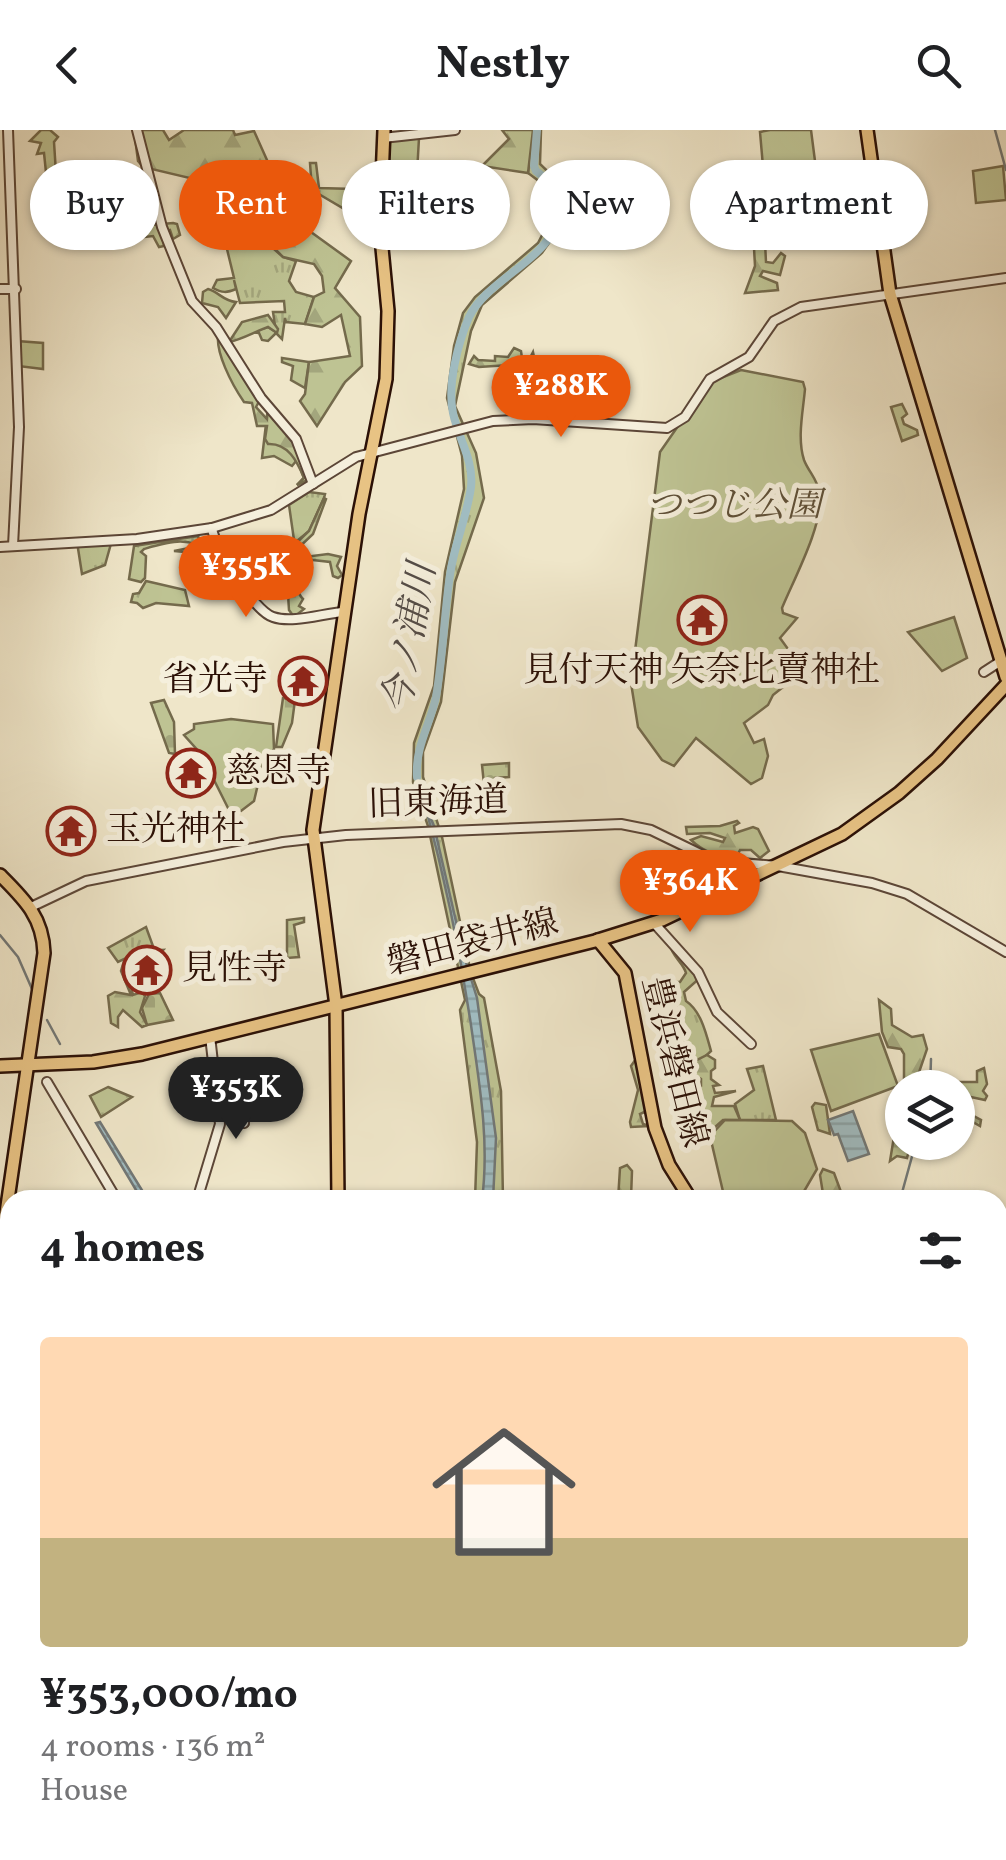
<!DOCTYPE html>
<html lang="en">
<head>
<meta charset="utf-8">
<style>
  body { margin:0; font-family:Vollkorn,"Noto Serif JP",serif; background:#f6f6f6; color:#202124; height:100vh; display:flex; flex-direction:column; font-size:38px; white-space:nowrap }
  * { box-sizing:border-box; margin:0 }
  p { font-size:32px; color:#757577 }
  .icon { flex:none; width:55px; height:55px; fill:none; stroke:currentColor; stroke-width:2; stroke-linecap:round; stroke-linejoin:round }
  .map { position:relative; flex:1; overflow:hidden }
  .sheet { position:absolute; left:0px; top:1060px; width:1008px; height:670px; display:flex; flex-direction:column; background:#fff; border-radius:30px 30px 0 0; box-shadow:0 2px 8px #0004 }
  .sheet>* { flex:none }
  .banner { position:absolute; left:30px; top:30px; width:948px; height:90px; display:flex; gap:20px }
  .fabs { position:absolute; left:885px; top:940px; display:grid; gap:20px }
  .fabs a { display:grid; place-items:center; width:90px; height:90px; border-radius:50%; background:#fff; box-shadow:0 2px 8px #0004; font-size:50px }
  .price { position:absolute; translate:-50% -85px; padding:0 22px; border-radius:35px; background:#ea580c; color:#fff; font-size:32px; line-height:65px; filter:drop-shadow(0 2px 5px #0008) }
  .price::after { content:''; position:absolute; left:50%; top:60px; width:30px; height:22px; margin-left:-15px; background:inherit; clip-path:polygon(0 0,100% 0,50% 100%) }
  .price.selected { background:#222; color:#fff }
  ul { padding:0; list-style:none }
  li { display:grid; align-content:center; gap:20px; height:530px; padding:0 40px }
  li span { display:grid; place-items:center; height:310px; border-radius:10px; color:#555 }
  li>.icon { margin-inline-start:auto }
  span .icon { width:180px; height:180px; fill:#fffc; stroke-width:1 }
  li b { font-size:42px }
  h2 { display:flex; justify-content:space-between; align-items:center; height:120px; padding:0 40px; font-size:42px }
  .tag { padding:0 35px; border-radius:45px; background:#fff; box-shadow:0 2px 8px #0004; font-size:35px; line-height:90px }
  .tag.selected { background:#ea580c; color:#fff }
  header { display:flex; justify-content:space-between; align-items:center; height:130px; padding:0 40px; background:#fff; font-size:45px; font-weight:700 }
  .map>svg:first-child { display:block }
  .grass { fill:url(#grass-tufts); stroke:#746a4c; stroke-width:2.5 }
  .forest { fill:url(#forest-firs); stroke:#746a4c; stroke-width:2.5 }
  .cemetery { fill:url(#cemetery-stones); stroke:#746a4c; stroke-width:2.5 }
  .park { fill:#bec393; stroke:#746a4c; stroke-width:2.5 }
  .water { fill:url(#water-rules); stroke:#717776; stroke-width:2.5 }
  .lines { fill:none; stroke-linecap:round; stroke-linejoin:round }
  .stream { stroke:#717776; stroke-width:2.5 }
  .river { stroke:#a0bcc1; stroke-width:8 }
  .minor-casing { stroke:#5c4637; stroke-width:12 }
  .major-casing { stroke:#2b1006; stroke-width:16 }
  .minor { stroke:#f5efdc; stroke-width:8 }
  .major { stroke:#e8c384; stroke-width:11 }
  .rail { stroke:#2b1006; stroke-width:2.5; stroke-dasharray:18 18; stroke-linecap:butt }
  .labels { text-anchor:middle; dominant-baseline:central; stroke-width:10; stroke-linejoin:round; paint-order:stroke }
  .park-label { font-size:35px; font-style:italic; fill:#5e4f37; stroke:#f5efdc }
  .poi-label { font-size:35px; fill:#2b1006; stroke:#f5efdc; text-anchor:start }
  .street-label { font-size:35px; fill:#2b1006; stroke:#f5efdc }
  .water-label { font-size:38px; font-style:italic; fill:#544c47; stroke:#f5efdc }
</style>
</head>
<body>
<header><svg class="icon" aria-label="back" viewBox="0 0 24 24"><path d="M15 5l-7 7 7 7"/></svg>Nestly<svg class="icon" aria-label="search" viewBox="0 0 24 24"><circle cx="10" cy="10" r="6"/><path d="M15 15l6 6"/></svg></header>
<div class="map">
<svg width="1006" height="1730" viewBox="0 0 1006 1730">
  <defs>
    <pattern id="grass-tufts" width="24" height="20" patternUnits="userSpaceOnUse" patternTransform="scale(2.5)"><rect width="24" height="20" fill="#bec393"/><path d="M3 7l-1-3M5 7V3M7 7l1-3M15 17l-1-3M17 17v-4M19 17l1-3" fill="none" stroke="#a3a67d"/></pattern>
    <pattern id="forest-firs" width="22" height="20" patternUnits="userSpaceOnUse" patternTransform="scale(2.5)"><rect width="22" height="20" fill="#bec393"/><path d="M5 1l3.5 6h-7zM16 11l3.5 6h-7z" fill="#a3a67d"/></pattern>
    <pattern id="cemetery-stones" width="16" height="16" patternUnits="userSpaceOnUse" patternTransform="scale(2.5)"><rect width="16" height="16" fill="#bec393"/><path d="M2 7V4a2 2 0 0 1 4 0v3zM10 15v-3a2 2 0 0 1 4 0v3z" fill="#a3a67d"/></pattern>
    <pattern id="water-rules" width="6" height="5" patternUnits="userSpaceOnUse" patternTransform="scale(2.5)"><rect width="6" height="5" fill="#a0bcc1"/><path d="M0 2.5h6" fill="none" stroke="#8aa1a4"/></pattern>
  </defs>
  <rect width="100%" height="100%" fill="#efe6c9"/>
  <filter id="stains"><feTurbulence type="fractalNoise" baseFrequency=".002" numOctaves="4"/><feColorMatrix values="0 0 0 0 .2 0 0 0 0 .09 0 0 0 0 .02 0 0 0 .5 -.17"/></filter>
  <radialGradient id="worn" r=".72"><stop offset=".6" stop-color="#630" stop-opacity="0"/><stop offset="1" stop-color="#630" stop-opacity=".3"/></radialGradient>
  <!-- grass -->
  <g class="grass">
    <polygon points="531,0 541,0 540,34 567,60 568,86 542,123 482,175 471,201 455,276 476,323 484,368 455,452 441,572 423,622 423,647 442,707 471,843 479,864 484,868 501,961 503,1070 475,1070 477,1012 460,880 465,870 428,696 413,652 414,613 434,556 445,442 464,359 462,326 447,268 454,216 463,183 475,167 538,113 554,82 552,61 528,43"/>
    <polygon points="383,8 419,8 416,61 381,60"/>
    <polygon points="310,33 316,33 319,58 354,59 355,71 373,71 373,86 363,90 312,60"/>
    <path d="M266,112l17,15 13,4 -7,20 7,11 18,5 -9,27 -19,-2 -1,-4 -3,21 -6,-6 -8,8 -6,-1 -3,-7 -8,-1 17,-5 8,5 -3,-20h12l-1,-11 -44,2 -6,-23 2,9c-9,4 -14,4 -23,-1l4,-8 17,-2 -8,-33z"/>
    <path d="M208,159c11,3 15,12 28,13l-10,16 -8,-11 -16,-4 1,-11z"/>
    <polygon points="282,228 309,232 305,258 291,250 293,236 282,232"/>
    <polygon points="268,277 309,342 297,355 304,348 297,330 292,336 274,326 262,328"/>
    <polygon points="309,362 325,364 324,368 309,401 297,411 294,410 289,375"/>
    <path d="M212,405l19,31 -5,4 -7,-5 -15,9 -8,-21 -22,-2 20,-4 18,10 1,-4c-25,-17 -41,-12 -69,-4l-3,3 5,4 -1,22 -4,4 -12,-3 5,-33 64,-10 2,6h7z"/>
    <polygon points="112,410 105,435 82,444 77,412"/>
    <polygon points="271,416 273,428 288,428 285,438 267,441 260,428 264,417"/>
    <polygon points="146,451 185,460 189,476 156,473 143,478 137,473 131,472 133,464 139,463"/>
    <polygon points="146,797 154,819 143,820 118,832 108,818"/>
    <path d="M670,814l31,33 -17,15 2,9c15,10 20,32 25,50l-20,19 -12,5 -1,-35 3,-15 -9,-43h8l6,-9c-3,-11 -15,-17 -16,-29z"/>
    <polygon points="763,936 776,990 740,990 735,974 754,960 747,939"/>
    <polygon points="108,957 132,967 101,987 90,966"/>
    <polygon points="998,1479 1006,1480 1006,1548 998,1563"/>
    <polygon points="1006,1693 1006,1716 986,1730 902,1730 931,1720 998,1720 998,1700"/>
  </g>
  <!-- forest -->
  <g class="forest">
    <polygon points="41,0 50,0 58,7 54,12 56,43 66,44 63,49 47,52 44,23 37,24 41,13 30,11"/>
    <path d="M134,0h29l6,10 15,-10h49l2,5 19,-4 17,38h8c10,17 12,24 3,42l69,50 -16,27 25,29 2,49 -17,16 -28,44 -17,-25 5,-7 4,-32 41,-6 -9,-41 -19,12 -17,-3 9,-27 10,-5 -2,-16 -8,-12 -31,-7 -15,-15 -33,-48 -13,-11 -16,14 -16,-19 -47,-11 -5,-6z"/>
    <polygon points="502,0 533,0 528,43 482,36 509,9"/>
    <polygon points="173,93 177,94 180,105 173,109 170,100 163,102 164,116 159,117 153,106 145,107 141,100 151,95"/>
    <polygon points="765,112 766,132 773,133 781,123 785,126 780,145 763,141 760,146 777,153 778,160 745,163 755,136 754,118"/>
    <path d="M268,185l10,14 -1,4 -9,-6c-12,4 -25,12 -39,15l13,-20z"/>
    <path d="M219,201l42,67 -5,9 11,12 1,-12 24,28 18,44 -13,6 7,-7c-7,-17 -16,-35 -36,-34l-3,-5 2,-13h-10l-5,-23 -8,-1c-11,-16 -31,-52 -25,-71z"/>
    <polygon points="514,218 521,221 522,228 530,228 533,222 534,227 542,230 541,233 479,237 469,234 474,226 478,230 495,231 495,226 508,227"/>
    <polygon points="902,274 907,284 902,288 904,294 917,300 918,305 902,311 891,277"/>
    <path d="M324,368l2,1 -13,35 -19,18 3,6 31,-4 13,3 -4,9 5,9 -4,3 -5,-2 -3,-14 -26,-3 -6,6 -1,10 4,5c-4,6 -4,13 2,19l-4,7 5,3 -10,8 -5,-7 -3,-48 6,-15 17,-16z"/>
    <path d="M737,691l2,2 -5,3 1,7 18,-6 5,2 11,22 -9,7 -9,-8h-11l-2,4c-18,5 -33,-1 -47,-14l10,-4 22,6 2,-4 -15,-5 -23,1 -1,-7 34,-1z"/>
    <polygon points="163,820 152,831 145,825 139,827 137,849 130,853 133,865 142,862 145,866 140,882 147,895 142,897 123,880 118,887 118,897 111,893 108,866 115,862 131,865 121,841 124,831 144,821"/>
    <polygon points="879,870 891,879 892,895 912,907 923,905 927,919 914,957 904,957 904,924 901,919 888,917 882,902"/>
    <path d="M707,925l8,5v8l-4,3v8l8,6 -6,1 2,7 21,-2 -22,6 -2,9h22l6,14h-17l-26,23c-14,-17 -14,-30 -9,-51l13,-6v-7l-6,-4 -10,3 -6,-3 11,-5 3,-8z"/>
    <polygon points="636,929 649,980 640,984 643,994 650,996 631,997 630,992 638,960 631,936"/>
    <polygon points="984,938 987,954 983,961 987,966 985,970 971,967 970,984 981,990 980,996 971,991 966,998 960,952 977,952 977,941"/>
    <polygon points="815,973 826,975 830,1004 818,1000 812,977"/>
    <polygon points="899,976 902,976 902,1012 911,1013 907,1028 897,1026 890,1031"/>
    <polygon points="627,1035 632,1041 631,1068 618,1070 620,1038"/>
    <polygon points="823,1039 834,1043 844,1070 824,1070 820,1045"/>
  </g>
  <!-- cemetery -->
  <g class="cemetery">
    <polygon points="283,568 295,570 292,593 282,617 276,617"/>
    <polygon points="164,570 174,592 175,624 169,623 151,573"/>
    <polygon points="509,633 509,647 495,648 495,663 485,664 482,635"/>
    <polygon points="304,788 304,792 294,795 299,827 287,828 287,790"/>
    <polygon points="160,863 173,890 147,895 142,878 149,864"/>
  </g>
  <!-- park -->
  <g class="park">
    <polygon points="770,0 811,0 815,31 789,35 784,70 770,70 764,48 760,2"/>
    <polygon points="1003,36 1006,70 976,73 973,41"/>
    <polygon points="17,211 43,213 43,239 18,236"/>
    <path d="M741,240l62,12 2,7c-2,23 -8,49 -1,71 5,13 14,19 16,35 3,30 -26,84 -38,113l1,5 14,5 -17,20 8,11 -5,38 -10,8 -5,10 -24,18 10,20 10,-4 4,17 -6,22 -11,6 -55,-46 -22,28 -12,-6 -24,-33 -7,-44 29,-231 48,-69z"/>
    <polygon points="954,487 967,528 942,541 908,502"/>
    <polygon points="231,589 273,594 274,619 263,633 254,671 241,681 228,678 201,624 184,605 194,599 194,594"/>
    <polygon points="879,904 898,956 831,981 811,920"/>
    <polygon points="725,990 792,991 805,1003 817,1039 799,1070 725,1070 710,1006"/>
  </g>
  <!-- water -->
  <g class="water">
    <path d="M417,640l5,27 12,29 30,130 13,42 19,140 -3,62h-11c7,-54 -1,-107 -9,-161 -11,-78 -27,-157 -48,-234l-5,-8z"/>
    <polygon points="853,981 869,1024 848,1031 838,1004 834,1005 828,990"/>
    <polygon points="100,992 148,1070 142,1070 96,993"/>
  </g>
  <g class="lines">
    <!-- stream -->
    <g class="stream">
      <polyline points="995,0 1006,40"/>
      <polyline points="0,805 18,827 32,859"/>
      <polyline points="47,890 60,914"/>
      <polyline points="930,958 931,929"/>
      <polyline points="900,1070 916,1012"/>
      <polyline points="998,1296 998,1317 1006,1317"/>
      <polyline points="998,1621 1006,1584"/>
      <polyline points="998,1702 1001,1707"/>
    </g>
    <!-- river -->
    <g class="river">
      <path d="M417,647c-2,-30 13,-52 19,-80 7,-40 8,-81 14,-122 4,-30 17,-58 21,-88 3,-27 -13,-49 -18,-74 -6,-28 5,-70 16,-96 22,-46 111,-66 86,-131l-19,-15 -2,-5 3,-36"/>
      <polyline points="998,1709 1006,1704"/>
      <polyline points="444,1720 445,1730"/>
      <polyline points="948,1730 976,1720"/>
    </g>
    <!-- minor casing -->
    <g class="minor-casing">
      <g id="minor">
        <polyline points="8,0 19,297 13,416"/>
        <polyline points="137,0 162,97 192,171 216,197 261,268 296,309 313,354"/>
        <polyline points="383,8 455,0"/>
        <polyline points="0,159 16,159"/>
        <path d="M212,398c2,19 42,83 61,89 20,7 51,-4 71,-5"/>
        <polyline points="0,417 137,409 212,398 271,380 356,327 493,291 533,289 667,298 685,287 710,249 749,227 774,191 801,177 1006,148"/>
        <polyline points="984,542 1001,531"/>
        <polyline points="31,777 86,751 283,712 346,705 621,694 651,700 715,731 778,736 872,753 907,764 1006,822"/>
        <polyline points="654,793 698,842 717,882 751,914"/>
        <polyline points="47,952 117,1070"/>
        <polyline points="218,973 244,993"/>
        <polyline points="197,1070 220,994 210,906"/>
        <polyline points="998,1322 1006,1321"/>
        <polyline points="0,1361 10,1362"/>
        <polyline points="0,1437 10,1437"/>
        <polyline points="998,1574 1006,1562"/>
        <polyline points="0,1656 10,1656"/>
        <polyline points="104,1730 105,1720"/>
        <polyline points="227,1730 227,1720"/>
        <polyline points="643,1730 674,1720"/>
      </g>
    </g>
    <!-- major casing -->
    <g class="major-casing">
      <g id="major">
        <polyline points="867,0 890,164 1006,547"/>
        <path d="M0,745c24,24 43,42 44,78l-44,301"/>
        <polyline points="598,810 625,843 655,998 669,1035 691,1070"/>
        <polyline points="0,936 93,932 142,924 595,811 662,790 842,704 899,663 937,629 1006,555"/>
        <polyline points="338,1070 336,876 313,700 359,384 386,249 388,181 380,97 384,0"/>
        <polyline points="386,1720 390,1730"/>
        <polyline points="995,1720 1002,1730"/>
      </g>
    </g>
    <!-- minor -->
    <use href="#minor" class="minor"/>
    <!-- major -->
    <use href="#major" class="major"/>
    <!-- rail -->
    <polyline class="rail" points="1000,1730 1006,1728"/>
  </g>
  <!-- icons -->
  <defs>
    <g id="temple-ring" transform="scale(2.5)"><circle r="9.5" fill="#f5efdc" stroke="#8f2418" stroke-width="1.5"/><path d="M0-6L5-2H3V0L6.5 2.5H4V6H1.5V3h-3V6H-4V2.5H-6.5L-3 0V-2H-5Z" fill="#8f2418"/></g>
  </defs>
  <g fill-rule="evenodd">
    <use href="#temple-ring" x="702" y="490"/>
    <use href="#temple-ring" x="303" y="551"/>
    <use href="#temple-ring" x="191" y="643"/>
    <use href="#temple-ring" x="71" y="701"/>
    <use href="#temple-ring" x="147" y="840"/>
  </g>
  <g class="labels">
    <!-- park labels -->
    <g class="park-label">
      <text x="734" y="377">つつじ公園</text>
    </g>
    <!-- poi labels -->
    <g class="poi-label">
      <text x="702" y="542" text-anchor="middle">見付天神 矢奈比賣神社</text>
      <text x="268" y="551" text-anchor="end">省光寺</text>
      <text x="226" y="643">慈恩寺</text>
      <text x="106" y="701">玉光神社</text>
      <text x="182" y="840">見性寺</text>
    </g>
    <!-- street labels -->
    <g class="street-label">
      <text transform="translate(438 674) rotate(-2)">旧東海道</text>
      <text transform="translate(473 814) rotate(-14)">磐田袋井線</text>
      <text transform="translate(673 932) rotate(76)">豊浜磐田線</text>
    </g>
    <!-- water labels -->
    <g class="water-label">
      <text transform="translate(412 509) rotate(-80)">今ノ浦川</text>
    </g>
  </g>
  <rect width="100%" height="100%" filter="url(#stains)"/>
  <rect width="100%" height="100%" fill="url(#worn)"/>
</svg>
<div class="fabs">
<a><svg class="icon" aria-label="layers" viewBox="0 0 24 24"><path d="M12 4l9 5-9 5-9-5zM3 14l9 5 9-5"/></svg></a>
</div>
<b class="price" style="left:561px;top:310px">¥288K</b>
<b class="price" style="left:246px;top:490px">¥355K</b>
<b class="price" style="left:690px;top:805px">¥364K</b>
<b class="price selected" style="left:236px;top:1012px">¥353K</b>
<div class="banner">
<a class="tag">Buy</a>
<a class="tag selected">Rent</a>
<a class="tag">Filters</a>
<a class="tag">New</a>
<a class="tag">Apartment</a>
</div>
<section class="sheet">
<h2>4 homes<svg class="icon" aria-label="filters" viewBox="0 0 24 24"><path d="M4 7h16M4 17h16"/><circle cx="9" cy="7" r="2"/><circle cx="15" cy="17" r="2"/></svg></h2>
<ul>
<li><span style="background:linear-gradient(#ffd9b3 65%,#c2b280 0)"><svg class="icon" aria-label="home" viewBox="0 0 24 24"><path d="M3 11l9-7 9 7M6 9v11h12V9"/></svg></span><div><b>¥353,000/mo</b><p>4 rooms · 136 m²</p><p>House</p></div></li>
</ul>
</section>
</div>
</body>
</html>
